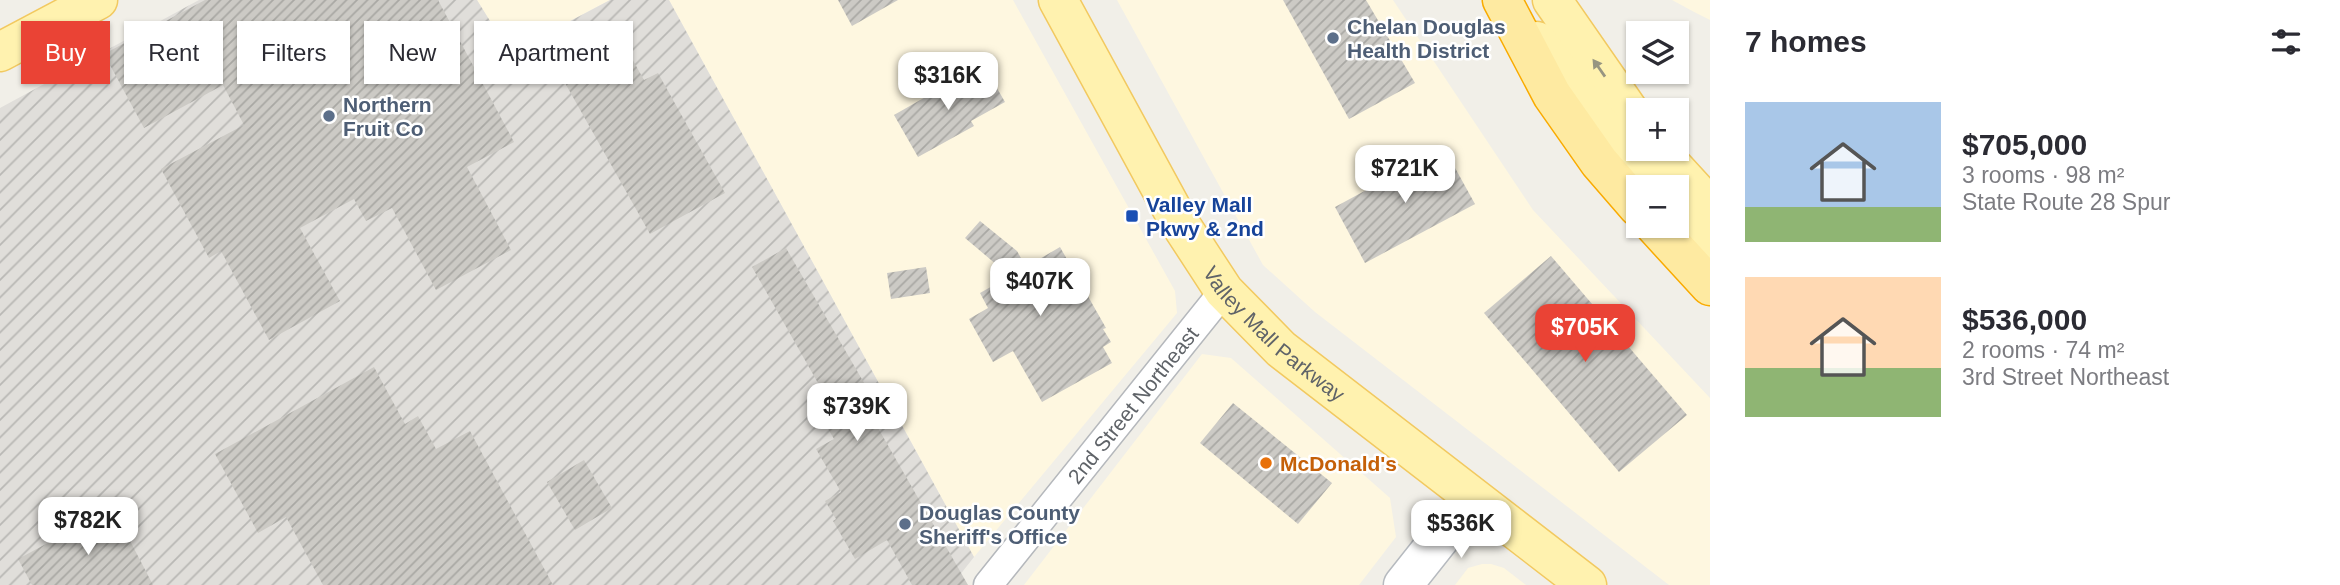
<!DOCTYPE html>
<html lang="en">
<head>
<meta charset="utf-8">
<style>
  body { margin:0; font-family:Helvetica,sans-serif; background:#f2f2f3; color:#2b2b33; height:100vh; display:flex; flex-direction:column; font-size:26px; white-space:nowrap }
  * { box-sizing:border-box; margin:0 }
  p { font-size:23px; color:#7c7c81 }
  .icon { flex:none; width:38px; height:38px; fill:none; stroke:currentColor; stroke-width:2; stroke-linecap:round; stroke-linejoin:round }
  .map { position:relative; flex:1; overflow:hidden }
  .side { display:flex; flex-direction:column; background:#fff; width:630px }
  .side>* { flex:none }
  .guide { position:absolute; left:21px; top:21px; width:665px; height:63px; display:flex; gap:14px }
  .buttons { position:absolute; left:1626px; top:21px; display:grid; gap:14px }
  .buttons a { display:grid; place-items:center; width:63px; height:63px; border-radius:0px; background:#fff; box-shadow:0 2px 5px #0004; font-size:35px }
  .price { position:absolute; translate:-50% -60px; padding:0 16px; border-radius:14px; background:#fff; color:#222; font-size:23px; line-height:46px; filter:drop-shadow(0 2px 4px #0008) }
  .price::after { content:''; position:absolute; left:50%; top:42px; width:21px; height:16px; margin-left:-10px; background:inherit; clip-path:polygon(0 0,100% 0,50% 100%) }
  .price.on { background:#ea4335; color:#fff }
  ul { padding:0; list-style:none }
  li { display:flex; align-items:center; gap:21px; height:175px; padding:0 35px }
  li span { display:grid; place-items:center; flex:none; width:196px; height:140px; border-radius:0px; color:#555 }
  li>.icon { margin-inline-start:auto }
  span .icon { width:84px; height:84px; fill:#fffc; stroke-width:1 }
  li b { font-size:30px }
  h2 { display:flex; justify-content:space-between; align-items:center; height:84px; padding:0 35px; font-size:30px }
  .pill { padding:0 24px; border-radius:0px; background:#fff; box-shadow:0 2px 5px #0004; font-size:24px; line-height:63px }
  .pill.on { background:#ea4335; color:#fff }
  main { display:flex; flex:1; min-height:0 }
  .map>svg:first-child { display:block }
  .commercial { fill:#fef7e0 }
  .industrial { fill:url(#industrial-furrows) }
  .building { fill:url(#building-hatch) }
  .lines { fill:none; stroke-linecap:round; stroke-linejoin:round }
  .minor-casing { stroke:#b5b8bc; stroke-width:31 }
  .secondary-casing { stroke:#b6babf; stroke-width:41 }
  .primary-casing { stroke:#f2c960; stroke-width:41 }
  .trunk-casing { stroke:#f9ab00; stroke-width:41 }
  .minor { stroke:#fff; stroke-width:28 }
  .secondary { stroke:#fff; stroke-width:38 }
  .primary { stroke:#fff2af; stroke-width:38 }
  .trunk { stroke:#feeaa1; stroke-width:38 }
  .oneway { fill:#979581 }
  .service-dot { fill:#5c6f8a; stroke:#fff; stroke-width:2.5 }
  .transit-dot { fill:#1a4fb4; stroke:#fff; stroke-width:2.5 }
  .food-dot { fill:#e8710a; stroke:#fff; stroke-width:2.5 }
  .labels { text-anchor:middle; dominant-baseline:central; stroke-width:5; stroke-linejoin:round; paint-order:stroke }
  .service-label { font-size:21px; font-weight:bold; fill:#4e5e75; stroke:#fff; text-anchor:start }
  .transit-label { font-size:21px; font-weight:bold; fill:#164399; stroke:#fff; text-anchor:start }
  .street-label { font-size:21px; fill:#5f6368; stroke:#fff }
  .food-label { font-size:21px; font-weight:bold; fill:#c56008; stroke:#fff; text-anchor:start }
</style>
</head>
<body>
<main>
<div class="map">
<svg width="1710" height="585" viewBox="0 0 1710 585">
  <defs>
    <pattern id="industrial-furrows" width="10" height="10" patternUnits="userSpaceOnUse" patternTransform="scale(1.75)"><rect width="10" height="10" fill="#e0deda"/><path d="M-1 1l2-2M0 10L10 0M9 11l2-2" fill="none" stroke="#b9b8b5"/></pattern>
    <pattern id="building-hatch" width="6" height="6" patternUnits="userSpaceOnUse" patternTransform="scale(1.75)"><rect width="6" height="6" fill="#cccac5"/><path d="M-1 1l2-2M0 6l6-6M5 7l2-2" fill="none" stroke="#a9a8a4"/></pattern>
  </defs>
  <rect width="100%" height="100%" fill="#f1efe8"/>
  <!-- commercial -->
  <g class="commercial">
    <polygon points="477,0 610,0 509,53"/>
    <polygon points="669,0 1013,0 1175,291 1177,313 974,557"/>
    <polygon points="1117,0 1393,0 1533,210 1710,398 1710,585 1669,585 1315,312 1263,265"/>
    <polygon points="1672,0 1710,0 1710,20 1696,13"/>
    <polygon points="1202,354 1231,358 1390,498 1396,537 1359,585 1024,585"/>
    <polygon points="1482,564 1491,564 1504,568 1526,585 1455,585 1468,568"/>
  </g>
  <!-- industrial -->
  <polygon class="industrial" points="199,0 477,0 510,53 610,0 669,0 974,557 952,585 0,585 0,108"/>
  <!-- building -->
  <g class="building">
    <polygon points="205,0 438,0 514,142 467,167 511,250 436,290 392,208 366,221 354,199 300,228 340,301 269,340 221,251 209,258 161,169 244,125 223,85 144,128 104,54"/>
    <polygon points="838,0 898,0 852,26"/>
    <polygon points="1283,0 1366,0 1415,83 1349,119"/>
    <polygon points="626,48 644,80 658,73 725,193 650,234 565,83"/>
    <polygon points="987,71 1005,102 971,121 974,126 918,157 894,115 957,79 960,86"/>
    <polygon points="1444,148 1475,204 1365,263 1335,207"/>
    <polygon points="980,221 1017,251 1026,267 1060,247 1106,328 1103,329 1111,342 1103,347 1112,363 1042,402 1013,351 993,362 969,319 988,308 980,293 1010,276 965,238"/>
    <polygon points="786,248 867,388 858,393 968,585 912,585 887,540 855,559 833,521 836,519 825,501 841,492 816,449 834,439 827,427 839,420 752,267"/>
    <polygon points="1551,256 1687,415 1619,472 1484,313"/>
    <polygon points="926,267 930,293 891,299 887,273"/>
    <polygon points="374,367 405,424 418,416 436,449 470,431 553,585 323,585 286,517 258,533 215,454"/>
    <polygon points="1233,403 1332,483 1298,524 1200,443"/>
    <polygon points="584,460 612,508 575,530 547,482"/>
    <polygon points="113,508 153,585 32,585 18,559"/>
  </g>
  <g class="lines">
    <!-- minor casing -->
    <g class="minor-casing">
      <g id="minor">
        <path id="s1" d="M988,585l236,-294"/>
      </g>
    </g>
    <!-- secondary casing -->
    <g class="secondary-casing">
      <polyline id="secondary" points="1403,585 1472,498"/>
    </g>
    <!-- primary casing -->
    <g class="primary-casing">
      <g id="primary">
        <path id="s2" d="M1058,0l121,222 45,69 57,58 306,236"/>
        <polyline points="1552,0 1638,124"/>
        <polyline points="1537,41 1588,110 1651,187"/>
        <polyline points="0,52 98,0"/>
        <polyline points="1657,149 1710,207"/>
        <polyline points="1676,216 1710,249"/>
      </g>
    </g>
    <!-- trunk casing -->
    <g class="trunk-casing">
      <g id="trunk">
        <polyline points="1502,0 1552,95 1599,162 1638,207"/>
        <polyline points="1655,226 1710,286"/>
      </g>
    </g>
    <!-- minor -->
    <use href="#minor" class="minor"/>
    <!-- secondary -->
    <use href="#secondary" class="secondary"/>
    <!-- primary -->
    <use href="#primary" class="primary"/>
    <!-- trunk -->
    <use href="#trunk" class="trunk"/>
  </g>
  <!-- one-way arrows -->
  <defs><path id="oneway-solid" d="M-6-.8H1V-3.2L6.5 0L1 3.2V.8H-6Z" transform="scale(1.75)"/></defs>
  <use class="oneway" href="#oneway-solid" transform="translate(1599 68) rotate(-125)"/>
  <!-- markers -->
  <g class="service-dot">
    <circle cx="1333" cy="38" r="7"/>
    <circle cx="329" cy="116" r="7"/>
    <circle cx="905" cy="524" r="7"/>
  </g>
  <rect class="transit-dot" x="1125" y="209" width="14" height="14" rx="3.5"/>
  <circle class="food-dot" cx="1266" cy="463" r="7"/>
  <g class="labels">
    <!-- service labels -->
    <g class="service-label">
      <text x="1347" y="26">Chelan Douglas<tspan x="1347" dy="24">Health District</tspan></text>
      <text x="343" y="104">Northern<tspan x="343" dy="24">Fruit Co</tspan></text>
      <text x="919" y="512">Douglas County<tspan x="919" dy="24">Sheriff's Office</tspan></text>
    </g>
    <!-- transit labels -->
    <g class="transit-label">
      <text x="1146" y="204">Valley Mall<tspan x="1146" dy="24">Pkwy &amp; 2nd</tspan></text>
    </g>
    <!-- street labels -->
    <g class="street-label">
      <text stroke="none"><textPath href="#s2" startOffset="401">Valley Mall Parkway</textPath></text>
      <text stroke="none"><textPath href="#s1" startOffset="231">2nd Street Northeast</textPath></text>
    </g>
    <!-- food labels -->
    <g class="food-label">
      <text x="1280" y="463">McDonald's</text>
    </g>
  </g>
</svg>
<div class="buttons">
<a><svg class="icon" aria-label="layers" viewBox="0 0 24 24"><path d="M12 4l9 5-9 5-9-5zM3 14l9 5 9-5"/></svg></a>
<a>+</a>
<a>−</a>
</div>
<b class="price" style="left:948px;top:112px">$316K</b>
<b class="price" style="left:1405px;top:205px">$721K</b>
<b class="price" style="left:1040px;top:318px">$407K</b>
<b class="price on" style="left:1585px;top:364px">$705K</b>
<b class="price" style="left:857px;top:443px">$739K</b>
<b class="price" style="left:88px;top:557px">$782K</b>
<b class="price" style="left:1461px;top:560px">$536K</b>
<div class="guide">
<a class="pill on">Buy</a>
<a class="pill">Rent</a>
<a class="pill">Filters</a>
<a class="pill">New</a>
<a class="pill">Apartment</a>
</div>
</div>
<section class="side">
<h2>7 homes<svg class="icon" aria-label="filters" viewBox="0 0 24 24"><path d="M4 7h16M4 17h16"/><circle cx="9" cy="7" r="2"/><circle cx="15" cy="17" r="2"/></svg></h2>
<ul>
<li><span style="background:linear-gradient(#a9c7e8 75%,#8fb573 0)"><svg class="icon" aria-label="home" viewBox="0 0 24 24"><path d="M3 11l9-7 9 7M6 9v11h12V9"/></svg></span><div><b>$705,000</b><p>3 rooms · 98 m²</p><p>State Route 28 Spur</p></div></li>
<li><span style="background:linear-gradient(#ffd9b3 65%,#8fb573 0)"><svg class="icon" aria-label="home" viewBox="0 0 24 24"><path d="M3 11l9-7 9 7M6 9v11h12V9"/></svg></span><div><b>$536,000</b><p>2 rooms · 74 m²</p><p>3rd Street Northeast</p></div></li>
</ul>
</section>
</main>
</body>
</html>
